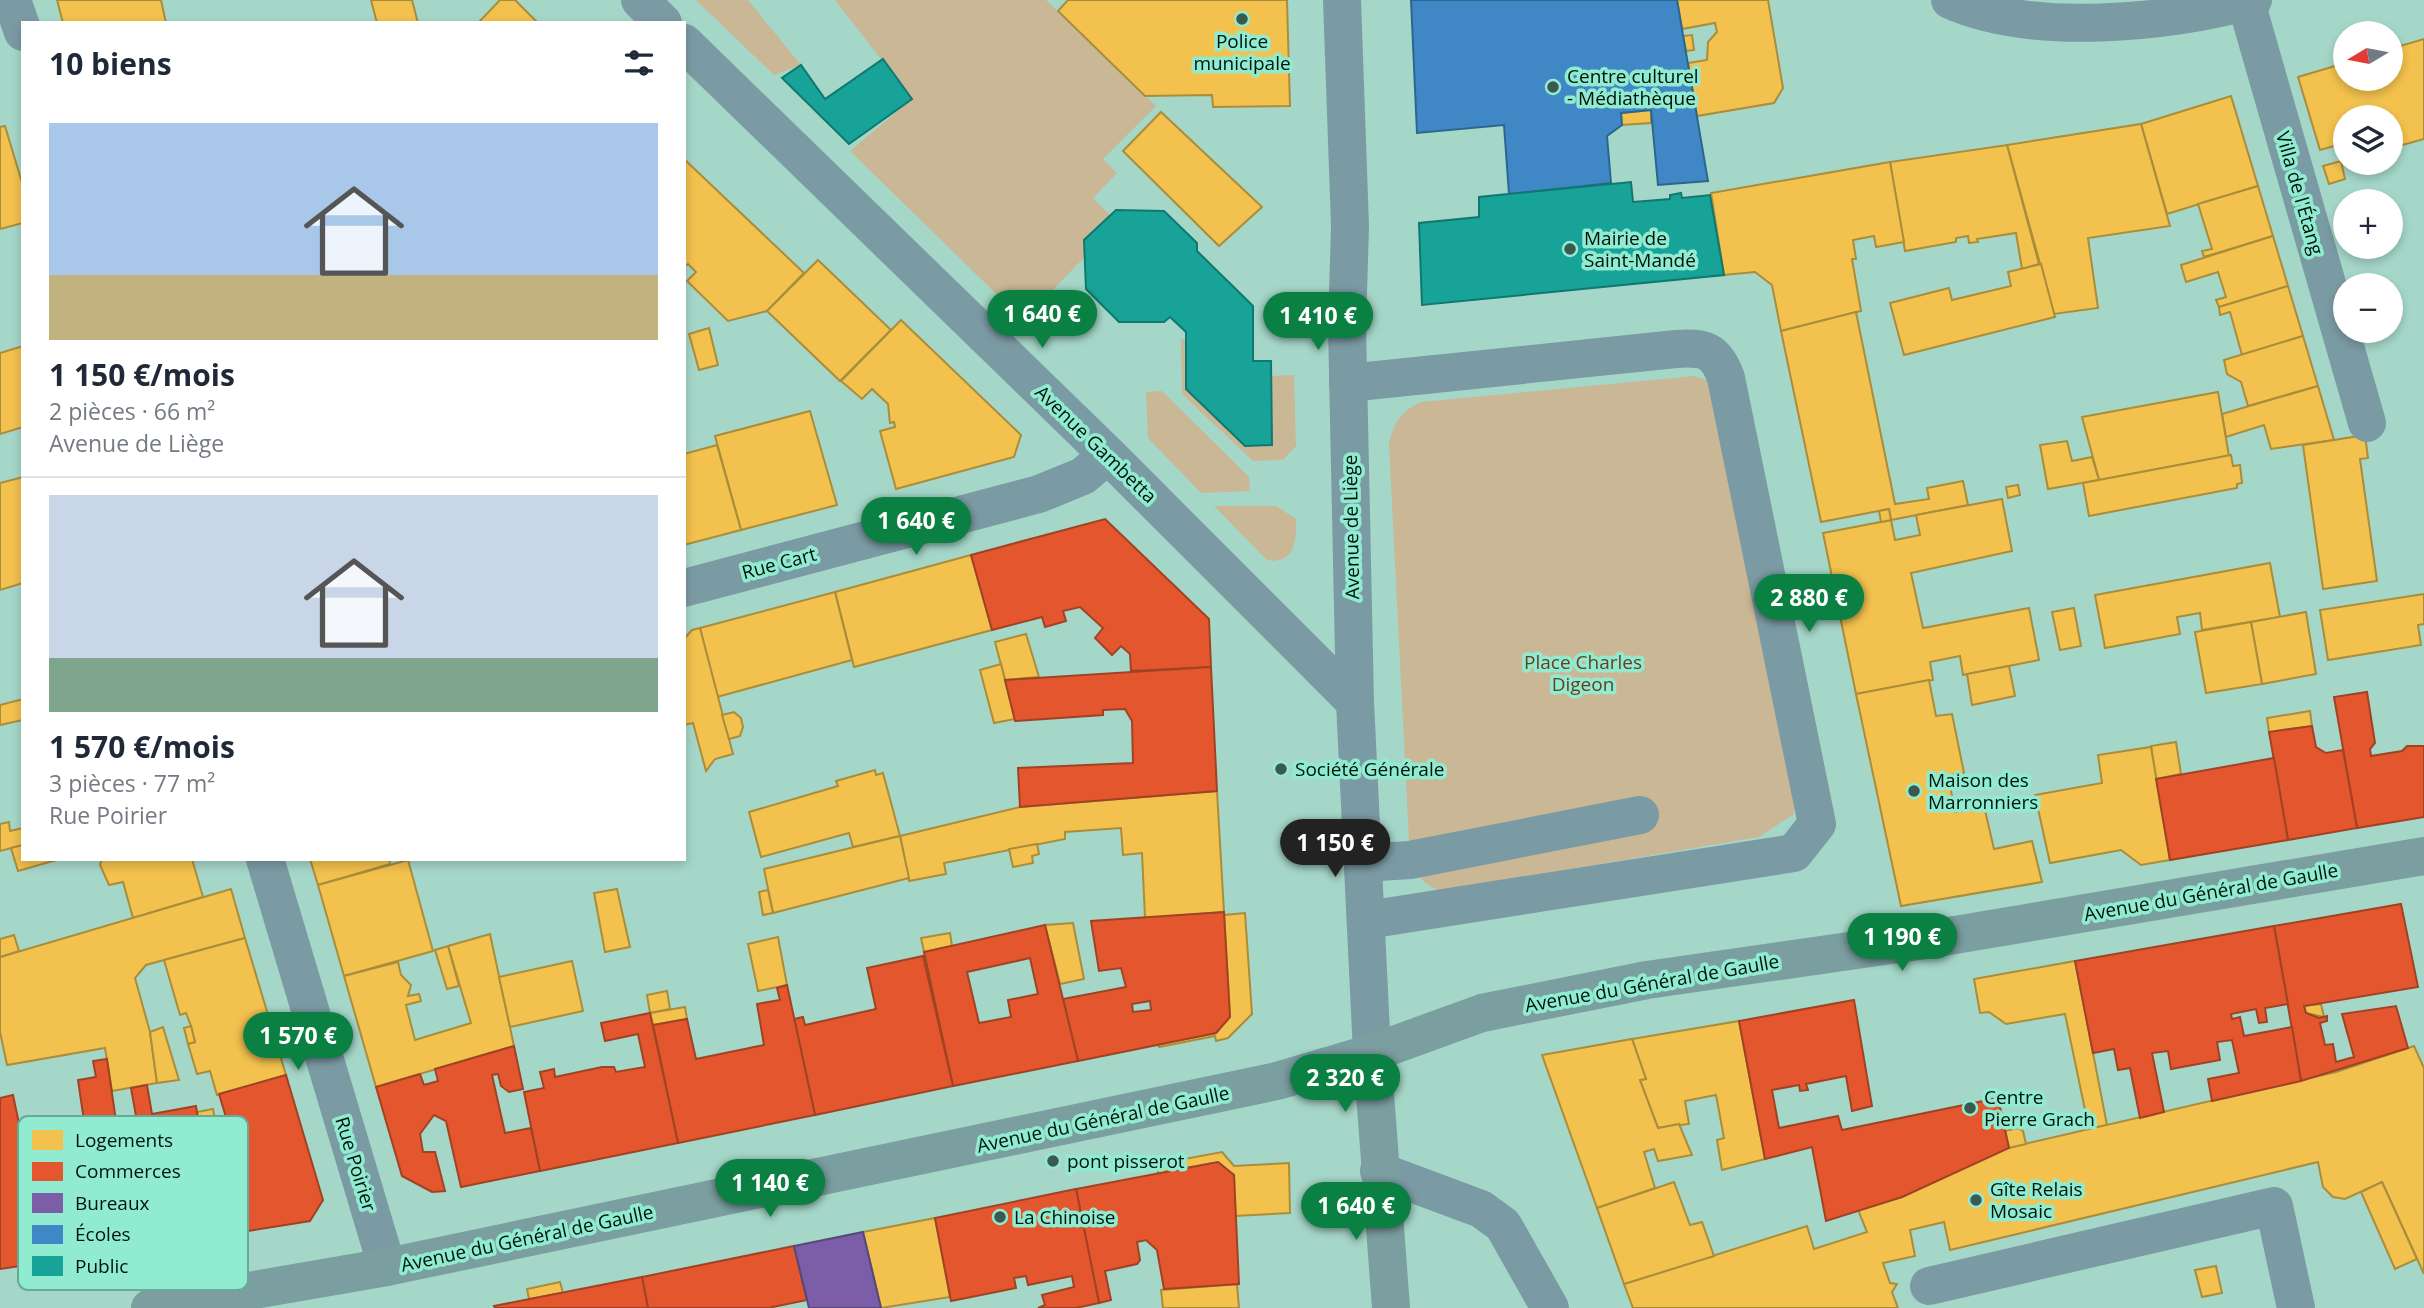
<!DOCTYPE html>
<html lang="fr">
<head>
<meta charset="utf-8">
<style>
  body { margin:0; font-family:"Open Sans",sans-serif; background:#f2f2f3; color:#1f2937; height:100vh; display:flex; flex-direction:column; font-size:26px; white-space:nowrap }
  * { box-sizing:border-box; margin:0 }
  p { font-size:23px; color:#747a83 }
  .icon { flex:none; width:38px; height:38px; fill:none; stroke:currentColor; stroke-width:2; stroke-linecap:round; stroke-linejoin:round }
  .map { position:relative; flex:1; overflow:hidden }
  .sheet { position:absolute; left:21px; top:21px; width:665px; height:840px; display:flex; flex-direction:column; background:#fff; border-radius:0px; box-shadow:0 4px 10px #0003 }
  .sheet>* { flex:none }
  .needle { width:46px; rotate:260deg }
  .buttons { position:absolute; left:2333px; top:21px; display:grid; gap:14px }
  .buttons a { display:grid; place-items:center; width:70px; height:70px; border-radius:50%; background:#fff; box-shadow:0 4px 10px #0003; font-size:35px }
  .price { position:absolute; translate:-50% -60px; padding:0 16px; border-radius:24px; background:#0b8043; color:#fff; font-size:23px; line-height:46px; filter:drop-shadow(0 2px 4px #0008) }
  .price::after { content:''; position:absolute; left:50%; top:42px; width:21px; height:16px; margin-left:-10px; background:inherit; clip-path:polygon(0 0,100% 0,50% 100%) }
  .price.active { background:#222; color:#fff }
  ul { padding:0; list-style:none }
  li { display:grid; align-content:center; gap:14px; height:371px; padding:0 28px }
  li+li { border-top:2px solid #e0e1e3 }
  li span { display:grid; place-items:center; height:217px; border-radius:0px; color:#555 }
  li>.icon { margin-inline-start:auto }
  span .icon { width:126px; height:126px; fill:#fffc; stroke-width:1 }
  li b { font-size:30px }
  h2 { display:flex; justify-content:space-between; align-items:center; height:84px; padding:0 28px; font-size:30px }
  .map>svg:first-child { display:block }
  .green { fill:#c9b795 }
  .homes { fill:#f2c14e; stroke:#a98d3b; stroke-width:2 }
  .shops { fill:#e4572e; stroke:#a04324; stroke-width:2; fill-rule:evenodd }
  .offices { fill:#7b5ea7; stroke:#564879; stroke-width:2 }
  .schools { fill:#3f88c5; stroke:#2c668e; stroke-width:2 }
  .public { fill:#17a398; stroke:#10786f; stroke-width:2 }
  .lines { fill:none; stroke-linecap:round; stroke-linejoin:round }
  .minor { stroke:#7b9ba4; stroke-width:38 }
  .major { stroke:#7b9ea0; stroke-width:38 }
  .poi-dot { fill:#3a594f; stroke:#91ebd0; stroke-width:2.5 }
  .labels { text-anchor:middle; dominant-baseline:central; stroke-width:7; stroke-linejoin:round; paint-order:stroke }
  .poi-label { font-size:19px; fill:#00150e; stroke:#91ebd0; text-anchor:start }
  .street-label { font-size:19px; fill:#00150e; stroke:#91ebd0 }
  .park-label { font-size:19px; fill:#693d1f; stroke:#91ebd0 }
  .key { fill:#91ebd0; stroke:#66ab96; stroke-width:2 }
  .key-label { font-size:19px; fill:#00150e }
</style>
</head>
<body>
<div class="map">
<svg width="2424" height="1308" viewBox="0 0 2424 1308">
  <rect width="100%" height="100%" fill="#a5d7c8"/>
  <!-- green -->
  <g class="green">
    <polygon points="696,0 748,0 801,65 774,75"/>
    <polygon points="835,0 1046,0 1156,106 1103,159 1117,173 1093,198 1118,223 1023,320 850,151 912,99"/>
    <polygon points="1181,339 1186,339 1186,389 1245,446 1271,445 1271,376 1294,375 1296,446 1283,460 1253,461 1182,394"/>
    <path d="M1694,376l11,3 8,12 82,413 -1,10 -35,23 -318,54c-17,-6 -25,-15 -31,-31l-21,-416c5,-21 11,-33 32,-42z"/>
    <polygon points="1162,391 1249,477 1250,491 1201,493 1148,438 1146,392"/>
    <path d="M1214,506h62l20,13c0,20 0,46 -29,41z"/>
  </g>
  <!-- homes -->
  <g class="homes">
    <polygon points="57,0 161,0 166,23 63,23"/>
    <polygon points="371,0 412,0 418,23 377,23"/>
    <polygon points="500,0 515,0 538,23 478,23"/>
    <polygon points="1068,0 1287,0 1290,106 1213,107 1212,95 1145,96 1058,11"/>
    <polygon points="1677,0 1768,0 1783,88 1774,103 1697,116 1688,63 1707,60 1708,42 1717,32 1715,23 1682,29"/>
    <polygon points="1692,35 1694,50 1686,51 1683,36"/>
    <polygon points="2424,39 2424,139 2399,146 2397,138 2390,137 2390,117 2345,117 2345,143 2320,150 2298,77 2345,63 2345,79 2390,79 2390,49"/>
    <polygon points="2231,96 2258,186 2167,214 2141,124"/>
    <polygon points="1651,110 1651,123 1622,125 1621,113"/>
    <polygon points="1161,112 1262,207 1219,246 1123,151"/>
    <polygon points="2141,124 2170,226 2088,238 2098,308 2054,314 2007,145"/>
    <polygon points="5,126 23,186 23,223 0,229 0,127"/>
    <polygon points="2007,145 2039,264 2022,269 2016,233 1977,239 1978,242 1969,243 1968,236 1956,238 1956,242 1905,251 1890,162"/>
    <polygon points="684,159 804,273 767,311 728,321 687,281 696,272 688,264 684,267"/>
    <polygon points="2341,161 2345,179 2329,184 2323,166"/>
    <polygon points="1890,162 1904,242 1876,247 1874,236 1853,240 1856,259 1852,259 1861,311 1781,331 1772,285 1755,272 1724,275 1711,193"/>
    <polygon points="2258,186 2273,236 2204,257 2202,251 2212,249 2198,204"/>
    <polygon points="2273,236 2288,286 2219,307 2216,300 2226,297 2218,272 2186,282 2181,265"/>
    <polygon points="818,260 891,330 840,381 767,311"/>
    <polygon points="2041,264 2055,317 1904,355 1890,303 1949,288 1952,300 2011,286 2008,272"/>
    <polygon points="2288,286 2303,336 2242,355 2230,312 2220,315 2219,307"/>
    <polygon points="1856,312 1895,504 1929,499 1927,488 1963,481 1968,505 1891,520 1889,509 1821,522 1781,331"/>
    <polygon points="901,320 1021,435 1014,457 896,489 880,431 895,427 894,422 890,423 888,404 872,389 862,399 841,381"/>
    <polygon points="709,328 718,365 699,370 689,334"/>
    <polygon points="2303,336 2318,386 2248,406 2241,382 2227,374 2224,360"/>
    <polygon points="23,346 23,427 0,434 0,353"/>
    <polygon points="2318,386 2334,440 2271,449 2264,425 2226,437 2222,414"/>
    <polygon points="2218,392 2229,456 2099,480 2082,417"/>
    <polygon points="810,411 837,505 741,530 715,436"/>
    <polygon points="2365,435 2368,458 2360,459 2377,581 2323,589 2303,445"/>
    <polygon points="2067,441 2072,461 2092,457 2099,480 2048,489 2040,445"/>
    <polygon points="717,445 741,530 684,545 684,454"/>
    <polygon points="2231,455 2233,466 2240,465 2242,483 2237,484 2237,488 2089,516 2083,483"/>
    <polygon points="23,477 23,583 0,590 0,483"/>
    <polygon points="2018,485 2020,495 2008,498 2006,487"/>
    <polygon points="2002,499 2012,551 1911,573 1923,628 2029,608 2039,660 1963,675 1960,656 1930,662 1933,680 1856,694 1823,533 1891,520 1895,540 1920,535 1916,515"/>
    <polygon points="1889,509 1891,520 1881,522 1879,511"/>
    <polygon points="971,555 992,630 854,667 835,592"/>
    <polygon points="2270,563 2280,617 2202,630 2200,613 2177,617 2180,634 2105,648 2095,595"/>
    <polygon points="835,592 852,660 717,697 700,628"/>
    <polygon points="2424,594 2424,624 2418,625 2421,645 2328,660 2320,610"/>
    <polygon points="2074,608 2081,646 2060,650 2052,612"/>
    <polygon points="2306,612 2316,674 2262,684 2251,622"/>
    <polygon points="2251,622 2262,684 2206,693 2195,632"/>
    <polygon points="700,628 733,754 715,759 706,771 693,723 684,725 684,639 692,630"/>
    <polygon points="1026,634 1039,677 1005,680 995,642"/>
    <polygon points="1001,664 1015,719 994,723 980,670"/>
    <polygon points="2009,666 2015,696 1972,705 1967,674"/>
    <polygon points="1929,680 1936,716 1952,714 1964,773 1948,775 1955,812 1984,806 1994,849 2032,841 2042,882 1901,906 1856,694"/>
    <polygon points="23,699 23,720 0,725 0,705"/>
    <polygon points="2310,711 2312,726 2269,732 2267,718"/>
    <polygon points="734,712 741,718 743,727 740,736 729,739 722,715"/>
    <polygon points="2176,742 2181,774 2156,779 2151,746"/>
    <polygon points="2151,747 2170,860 2141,865 2121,850 2050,863 2035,795 2102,783 2098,755"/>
    <polygon points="875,770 876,775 883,773 900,836 853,847 849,833 761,857 749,812 838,786 836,781"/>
    <polygon points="1217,791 1224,912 1145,918 1142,853 1123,855 1121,828 1065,832 1065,839 944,863 946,874 909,881 900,836 1020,807"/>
    <polygon points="9,822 10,831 23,828 23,845 0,851 0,824"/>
    <polygon points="900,836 909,878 773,913 764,869"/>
    <polygon points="1037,844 1039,854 1032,856 1033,863 1013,867 1009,849"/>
    <polygon points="23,845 23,859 60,859 18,871 11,848"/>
    <polygon points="192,859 203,897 133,918 123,882 109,885 100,865 102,859"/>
    <polygon points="310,859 389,859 390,864 318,885"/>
    <polygon points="408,860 433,951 344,976 318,885"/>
    <polygon points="231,889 245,938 146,965 135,978 150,1032 157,1083 112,1091 105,1048 7,1065 0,1032 0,957"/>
    <polygon points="617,889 630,947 605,952 594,893"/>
    <polygon points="768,890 773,913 763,915 759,892"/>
    <polygon points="1245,913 1252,1014 1228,1038 1216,1041 1215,1036 1159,1047 1158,1044 1216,1033 1230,1017 1224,915"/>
    <polygon points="1073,923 1084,979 1060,984 1045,925"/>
    <polygon points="950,933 952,946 924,952 921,938"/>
    <polygon points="490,934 514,1046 376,1087 344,976 398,962 401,975 411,985 408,996 419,994 421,1001 406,1005 415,1040 471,1023 448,946"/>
    <polygon points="14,935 19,951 0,957 0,939"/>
    <polygon points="778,937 787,985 758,991 748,944"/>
    <polygon points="245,938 286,1075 217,1095 210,1071 197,1074 188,1044 195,1042 191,1026 186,1013 180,1015 164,960"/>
    <polygon points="448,946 459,986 447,989 435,950"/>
    <polygon points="572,961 583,1011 510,1027 499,977"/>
    <polygon points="2075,961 2107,1125 2089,1129 2065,1014 2006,1024 1989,1012 1980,1013 1974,979"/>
    <polygon points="667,991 670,1009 650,1013 647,995"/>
    <polygon points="2321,1004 2324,1017 2306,1013 2304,1006"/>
    <polygon points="685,1007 687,1019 653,1025 650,1013"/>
    <polygon points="1739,1021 1765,1159 1722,1170 1717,1140 1724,1138 1716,1095 1685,1101 1689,1124 1658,1128 1640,1080 1646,1079 1632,1039"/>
    <polygon points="191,1026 195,1042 188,1044 184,1028"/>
    <polygon points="163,1027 179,1080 157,1083 150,1032"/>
    <polygon points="1632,1039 1646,1079 1640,1080 1658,1128 1679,1124 1692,1155 1658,1161 1654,1149 1644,1152 1655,1188 1597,1208 1542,1055"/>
    <polygon points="2414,1046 2424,1068 2424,1274 2382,1182 2345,1199 2333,1197 2323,1187 2318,1162 1950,1250 1944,1222 1910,1230 1915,1256 1883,1263 1890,1283 1897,1284 1892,1292 1898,1308 1633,1308 1624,1284 1807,1226 1814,1249 1867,1232 1858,1210 1902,1197 2007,1148 2336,1072"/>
    <polygon points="213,1109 218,1139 209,1140 213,1160 205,1161 197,1112"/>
    <polygon points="2018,1128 2023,1131 2026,1144 2009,1148 2005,1131"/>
    <polygon points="1222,1152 1234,1166 1289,1163 1290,1213 1235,1216 1234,1175 1218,1162 1158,1173 1157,1164"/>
    <polygon points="1674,1182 1690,1225 1702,1222 1714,1256 1624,1284 1597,1208"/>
    <polygon points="2382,1182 2417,1259 2395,1269 2361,1192"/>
    <polygon points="935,1218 950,1297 881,1308 863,1232"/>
    <polygon points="2216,1266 2222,1293 2202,1297 2195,1270"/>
    <polygon points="560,1282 563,1293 529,1299 527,1289"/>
    <polygon points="1237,1284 1239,1308 1163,1308 1161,1290"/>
  </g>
  <!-- shops -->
  <g class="shops">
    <polygon points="1105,519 1209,619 1211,667 1131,671 1130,654 1121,646 1112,655 1095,638 1103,628 1080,607 1063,611 1066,621 1045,627 1042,617 992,630 971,555"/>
    <polygon points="1211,667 1217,791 1020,807 1018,768 1133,763 1132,721 1125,709 1103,710 1103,715 1015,721 1005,680"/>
    <polygon points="2367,692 2375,743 2370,749 2371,756 2402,751 2407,746 2424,746 2424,817 2357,828 2334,697"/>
    <polygon points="2312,726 2316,747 2326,753 2343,750 2357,828 2288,840 2269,732"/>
    <polygon points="2274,758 2288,840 2170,860 2156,779"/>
    <polygon points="2401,904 2418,987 2304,1006 2306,1013 2319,1018 2327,1016 2327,1021 2320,1023 2325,1045 2333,1044 2336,1062 2354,1057 2342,1014 2396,1006 2408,1048 2301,1081 2274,926"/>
    <path d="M1224,912l6,105 -14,16 -138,28 -15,-62 63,-12 -5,-19 -22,3 -8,-50zM1150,1001l1,9 -18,2 -1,-8z"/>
    <path d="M1045,925l33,136 -125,25 -29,-134zM1030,958l8,36 -30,6 3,17 -32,6 -12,-51z"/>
    <polygon points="2274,926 2288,1004 2265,1008 2267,1022 2259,1023 2256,1009 2231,1014 2232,1019 2240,1017 2244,1036 2292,1027 2301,1081 2212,1101 2208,1079 2239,1073 2232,1040 2217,1042 2220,1060 2171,1069 2168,1051 2152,1053 2164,1112 2140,1118 2130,1068 2118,1070 2114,1049 2093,1053 2075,961"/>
    <polygon points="923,956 953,1086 815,1115 794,1019 803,1017 805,1025 876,1009 867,968"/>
    <polygon points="787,985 815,1115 678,1143 653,1025 687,1019 696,1059 764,1045 757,1004 780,1000 777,988"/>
    <polygon points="1854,1000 1872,1106 1852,1111 1846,1076 1806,1084 1808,1090 1800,1091 1799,1085 1772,1090 1779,1128 1838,1116 1842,1130 1998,1098 2009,1148 1902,1197 1826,1221 1812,1147 1765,1159 1739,1021"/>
    <polygon points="650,1013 678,1143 540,1171 524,1092 544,1088 540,1072 554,1069 555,1077 602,1067 614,1067 616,1072 645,1067 638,1034 605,1041 601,1023"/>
    <polygon points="514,1046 523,1089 509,1092 501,1086 498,1074 492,1075 505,1133 531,1128 540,1171 461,1187 446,1121 434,1115 420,1134 423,1152 435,1152 445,1191 432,1192 402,1176 376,1087 420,1074 424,1085 438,1081 435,1069"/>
    <polygon points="107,1059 124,1176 95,1181 98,1197 127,1193 135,1248 48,1262 27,1159 47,1157 52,1182 90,1177 87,1150 70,1153 66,1124 84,1121 78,1080 96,1077 93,1061"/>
    <polygon points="286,1075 323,1200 310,1221 216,1236 205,1161 238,1157 219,1094"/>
    <path d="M147,1085l5,29 44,-8 20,130 -81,12 -19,-129 20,-3 -5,-28zM183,1167l2,12 -46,8 -2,-13z"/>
    <polygon points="13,1095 48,1262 0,1269 0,1098"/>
    <polygon points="1218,1162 1234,1175 1239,1284 1164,1289 1157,1250 1146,1240 1137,1242 1140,1260 1137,1264 1105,1271 1111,1300 1099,1303 1076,1189"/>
    <polygon points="1076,1189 1099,1303 1076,1308 1038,1308 1045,1305 1042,1295 1074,1287 1072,1276 1028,1285 1026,1276 1014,1278 1016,1288 951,1301 935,1218"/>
    <polygon points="794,1246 807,1300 768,1308 648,1308 642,1277"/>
    <polygon points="642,1277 648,1308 495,1308 494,1306"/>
  </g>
  <!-- offices -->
  <polygon class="offices" points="863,1232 881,1308 809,1308 794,1246"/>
  <!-- schools -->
  <polygon class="schools" points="1411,0 1677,0 1708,181 1658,185 1651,110 1621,113 1622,125 1607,136 1611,183 1509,194 1504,125 1417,133"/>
  <!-- public -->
  <g class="public">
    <polygon points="883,59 912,99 849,144 782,78 801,65 825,99"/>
    <polygon points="1631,182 1633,202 1670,199 1670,195 1681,193 1682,198 1710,195 1724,275 1422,305 1419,223 1479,217 1479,197"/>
    <polygon points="1116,210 1164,211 1197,243 1197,251 1253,306 1253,361 1271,361 1272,445 1245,446 1186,389 1186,332 1170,317 1164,322 1119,322 1086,289 1084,240"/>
  </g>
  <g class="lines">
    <!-- minor -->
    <g class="minor">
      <polyline points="12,0 23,32"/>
      <polyline points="640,0 663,23"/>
      <polyline points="1342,0 1350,226 1347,326 1355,702 1372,1053"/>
      <path d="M1950,0c82,37 219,23 303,0"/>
      <polyline points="2246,2 2367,423"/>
      <polyline points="684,43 1108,455 1355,702"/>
      <path d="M1348,383l328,-34c29,-2 40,1 50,29l91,446 -23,29 -427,67"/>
      <polyline points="684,588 1039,494 1083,476 1108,455"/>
      <polyline points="265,859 387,1267"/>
      <polyline points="1363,863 1410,860 1640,815"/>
      <polyline points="1379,1171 1481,1209 1503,1225 1550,1308"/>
      <polyline points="1929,1286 2274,1206 2296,1308"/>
    </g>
    <!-- major -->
    <g class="major">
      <polyline points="1372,1053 1391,1308"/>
      <polyline points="150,1308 387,1267 1277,1081 1372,1053 1482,1013 1647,980 1919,941 2424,856"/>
    </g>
  </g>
  <!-- markers -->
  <g class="poi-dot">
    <circle cx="1242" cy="19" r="7"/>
    <circle cx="1553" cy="87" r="7"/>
    <circle cx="1570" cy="249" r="7"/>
    <circle cx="1281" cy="769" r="7"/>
    <circle cx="1914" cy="791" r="7"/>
    <circle cx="1970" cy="1108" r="7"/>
    <circle cx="1053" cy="1161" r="7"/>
    <circle cx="1976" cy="1200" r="7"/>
    <circle cx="1000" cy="1217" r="7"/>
  </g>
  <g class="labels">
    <!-- poi labels -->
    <g class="poi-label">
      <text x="1242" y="41" text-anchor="middle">Police<tspan x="1242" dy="22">municipale</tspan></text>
      <text x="1567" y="76">Centre culturel<tspan x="1567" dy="22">- Médiathèque</tspan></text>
      <text x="1584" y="238">Mairie de<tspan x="1584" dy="22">Saint-Mandé</tspan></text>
      <text x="1295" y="769">Société Générale</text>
      <text x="1928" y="780">Maison des<tspan x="1928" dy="22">Marronniers</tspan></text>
      <text x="1984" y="1097">Centre<tspan x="1984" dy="22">Pierre Grach</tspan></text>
      <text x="1067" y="1161">pont pisserot</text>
      <text x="1990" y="1189">Gîte Relais<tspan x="1990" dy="22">Mosaic</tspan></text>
      <text x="1014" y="1217">La Chinoise</text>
    </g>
    <!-- street labels -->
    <g class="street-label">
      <text transform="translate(2300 193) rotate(74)">Villa de l'Étang</text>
      <text transform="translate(1096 444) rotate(44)">Avenue Gambetta</text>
      <text transform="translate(1351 527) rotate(-91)">Avenue de Liège</text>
      <text transform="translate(779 563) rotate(-15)">Rue Cart</text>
      <text transform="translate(2211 892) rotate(-10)">Avenue du Général de Gaulle</text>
      <text transform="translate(1652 983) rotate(-10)">Avenue du Général de Gaulle</text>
      <text transform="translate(1103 1119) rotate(-12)">Avenue du Général de Gaulle</text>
      <text transform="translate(356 1164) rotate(73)">Rue Poirier</text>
      <text transform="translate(527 1238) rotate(-12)">Avenue du Général de Gaulle</text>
    </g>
    <!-- park labels -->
    <g class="park-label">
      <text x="1583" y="662">Place Charles<tspan x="1583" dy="22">Digeon</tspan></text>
    </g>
  </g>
  <!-- legend -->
  <rect x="18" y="1116" width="230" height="174" rx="10" class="key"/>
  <rect x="32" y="1130" width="31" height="20" fill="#f2c14e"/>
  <rect x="32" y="1162" width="31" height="19" fill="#e4572e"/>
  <rect x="32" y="1193" width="31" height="20" fill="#7b5ea7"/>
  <rect x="32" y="1225" width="31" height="19" fill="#3f88c5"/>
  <rect x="32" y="1256" width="31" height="20" fill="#17a398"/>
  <g class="key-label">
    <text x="75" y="1147">Logements</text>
    <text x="75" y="1178">Commerces</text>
    <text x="75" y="1210">Bureaux</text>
    <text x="75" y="1241">Écoles</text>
    <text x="75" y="1273">Public</text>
  </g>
</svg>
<div class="buttons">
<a><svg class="needle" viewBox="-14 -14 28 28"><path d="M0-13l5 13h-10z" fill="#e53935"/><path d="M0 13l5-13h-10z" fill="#747a83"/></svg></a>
<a><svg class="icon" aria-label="layers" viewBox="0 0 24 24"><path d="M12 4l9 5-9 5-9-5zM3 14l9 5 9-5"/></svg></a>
<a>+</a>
<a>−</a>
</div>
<b class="price" style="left:1042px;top:350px">1 640 €</b>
<b class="price" style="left:1318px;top:352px">1 410 €</b>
<b class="price" style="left:916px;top:557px">1 640 €</b>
<b class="price" style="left:1809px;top:634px">2 880 €</b>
<b class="price active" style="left:1335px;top:879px">1 150 €</b>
<b class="price" style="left:1902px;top:973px">1 190 €</b>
<b class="price" style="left:298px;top:1072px">1 570 €</b>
<b class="price" style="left:1345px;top:1114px">2 320 €</b>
<b class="price" style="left:770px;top:1219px">1 140 €</b>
<b class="price" style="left:1356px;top:1242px">1 640 €</b>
<section class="sheet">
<h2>10 biens<svg class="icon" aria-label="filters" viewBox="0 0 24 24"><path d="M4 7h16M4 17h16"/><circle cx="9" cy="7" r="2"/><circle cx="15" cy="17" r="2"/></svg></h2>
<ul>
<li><span style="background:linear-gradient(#a9c7e8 70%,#c2b280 0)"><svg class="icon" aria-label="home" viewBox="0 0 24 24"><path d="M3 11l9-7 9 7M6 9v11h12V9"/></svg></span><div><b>1 150 €/mois</b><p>2 pièces · 66 m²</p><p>Avenue de Liège</p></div></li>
<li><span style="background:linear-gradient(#c9d6e8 75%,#7fa58c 0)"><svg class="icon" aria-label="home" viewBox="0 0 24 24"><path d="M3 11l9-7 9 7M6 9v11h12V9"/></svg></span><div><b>1 570 €/mois</b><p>3 pièces · 77 m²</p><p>Rue Poirier</p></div></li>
</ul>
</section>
</div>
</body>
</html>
